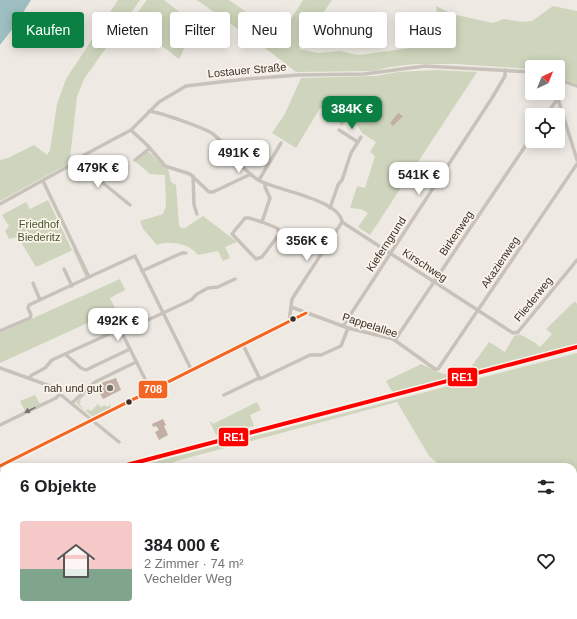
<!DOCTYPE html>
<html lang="de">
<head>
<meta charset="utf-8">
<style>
  body { margin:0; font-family:Helvetica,sans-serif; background:#f2f2f2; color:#202124; height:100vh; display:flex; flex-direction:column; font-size:15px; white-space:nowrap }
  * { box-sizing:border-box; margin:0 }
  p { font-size:13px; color:#757577 }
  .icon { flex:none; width:22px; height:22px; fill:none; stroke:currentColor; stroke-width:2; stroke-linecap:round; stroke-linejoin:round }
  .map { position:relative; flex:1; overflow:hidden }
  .details { position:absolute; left:0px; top:463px; width:577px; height:156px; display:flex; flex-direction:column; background:#fff; border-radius:12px 12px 0 0; box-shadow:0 2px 10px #0003 }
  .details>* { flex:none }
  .banner { position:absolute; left:12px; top:12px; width:553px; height:36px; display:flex; gap:8px }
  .needle { width:26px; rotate:43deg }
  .buttons { position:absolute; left:525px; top:60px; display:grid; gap:8px }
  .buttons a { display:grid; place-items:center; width:40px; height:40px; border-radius:4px; background:#fff; box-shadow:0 2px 10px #0003; font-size:20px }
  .price { position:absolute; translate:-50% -34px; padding:0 9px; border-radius:8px; background:#fff; color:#222; font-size:13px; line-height:26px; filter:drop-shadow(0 1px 2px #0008) }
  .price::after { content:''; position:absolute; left:50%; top:24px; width:12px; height:9px; margin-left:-6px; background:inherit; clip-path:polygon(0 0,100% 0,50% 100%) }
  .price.current { background:#0b8043; color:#fff }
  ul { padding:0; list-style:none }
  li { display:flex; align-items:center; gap:12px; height:100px; padding:0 20px }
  li span { display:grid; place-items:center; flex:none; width:112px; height:80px; border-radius:4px; color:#555 }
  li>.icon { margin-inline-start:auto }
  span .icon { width:48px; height:48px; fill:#fffc; stroke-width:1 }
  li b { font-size:17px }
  h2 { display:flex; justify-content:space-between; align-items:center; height:48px; padding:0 20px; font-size:17px }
  .pill { padding:0 14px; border-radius:4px; background:#fff; box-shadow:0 2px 10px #0003; font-size:14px; line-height:36px }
  .pill.current { background:#0b8043; color:#fff }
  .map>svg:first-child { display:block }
  .green { fill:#ced5bc }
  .water { fill:#9ebfc1 }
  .building { fill:#c2afa4 }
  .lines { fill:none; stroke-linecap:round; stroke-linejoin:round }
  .minor { stroke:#c8c2bb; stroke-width:3.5 }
  .tertiary { stroke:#c8c2bb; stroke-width:4.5 }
  .bus-1-casing { stroke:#fbf4eb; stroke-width:6 }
  .bus-1 { stroke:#f26522; stroke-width:3 }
  .rail-1-casing { stroke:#fbf4eb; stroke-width:7 }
  .rail-1 { stroke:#f00; stroke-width:4 }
  .oneway { fill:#79716b }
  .bus-dot { fill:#392f29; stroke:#fbf4eb; stroke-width:1.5 }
  .poi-dot { fill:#78706a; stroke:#fbf4eb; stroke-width:1.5 }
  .labels { text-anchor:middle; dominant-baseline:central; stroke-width:3.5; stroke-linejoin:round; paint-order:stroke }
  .street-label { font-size:11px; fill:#392f29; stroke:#fbf4eb }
  .park-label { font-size:11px; fill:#45582c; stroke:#fbf4eb }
  .poi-label { font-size:11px; fill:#392f29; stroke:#fbf4eb; text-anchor:end }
  .line-badge { stroke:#fbf4eb; stroke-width:1.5 }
  .badge-label { font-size:11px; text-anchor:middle; font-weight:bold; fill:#fff }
</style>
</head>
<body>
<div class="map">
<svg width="577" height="619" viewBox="0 0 577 619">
  <rect width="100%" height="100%" fill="#eeeae3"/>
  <!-- green -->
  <g class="green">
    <polygon points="118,0 140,0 84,79 77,97 70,158 66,165 0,201 0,160 8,158 34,145 47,155 50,150 57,104 66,79"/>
    <polygon points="147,0 164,0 199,27 183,50 183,52 179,59 130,22"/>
    <polygon points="197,0 229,0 280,36 303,0 332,0 299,49 318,53 340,51 359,55 411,48 440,48 436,6 452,14 493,23 504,19 523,22 532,21 553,6 577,11 577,84 558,77 558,67 532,67 532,69 455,64 415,64 390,67 373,71 296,72 269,51"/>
    <polygon points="436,70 477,72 370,235 358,227 368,213 361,209 350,208 357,186 365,188 375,156 370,152 376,142 362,133 351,115 342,126 332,115 320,108 296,148 272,133 285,114 301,78 375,76 398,72"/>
    <path d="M148,151l16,16 4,1 3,14 5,3 3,40 2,3h4l18,-12 34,26 -12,5 5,11 -7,3 -5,-10 -20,4c-8,-11 -29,-15 -41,-10l-14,-16 -3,-8 23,-7 3,-8 -1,-31 -15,-1 -15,-13z"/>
    <polygon points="48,200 72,250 75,249 88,276 86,278 73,250 36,267 18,237 9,239 5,231 9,226 2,215 26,202 30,209"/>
    <polygon points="120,279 125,290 110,298 116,310 0,363 0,333"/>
    <polygon points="575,301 577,304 577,344 393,393 386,381 421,364 443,374 463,371 465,369 469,370 489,342 505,352 514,336 519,334 534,342 540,347 552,334 546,329"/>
    <polygon points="577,353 577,550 573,548 573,467 442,467 429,456 397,402 180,460 160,467 135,467"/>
    <polygon points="83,394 85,394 87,396 85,395 80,400 81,402 79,404 86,411 88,409 91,411 97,405 96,403 101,407 105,405 107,407 109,406 109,403 111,408 93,417 76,403"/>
    <polygon points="35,395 40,404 25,411 20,401"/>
    <polygon points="257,402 261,410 250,415 254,426 216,435 210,422 212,422 213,424"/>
  </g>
  <!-- water -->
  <polygon class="water" points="0,0 31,0 14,27 0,45"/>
  <!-- building -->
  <g class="building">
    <polygon points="398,113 403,116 393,126 390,123"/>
    <polygon points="116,378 121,390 103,399 98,390 100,389 98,384"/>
    <polygon points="163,419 166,425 164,426 168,435 159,440 155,432 159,430 156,426 153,427 152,424"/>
  </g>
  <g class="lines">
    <!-- minor -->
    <g class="minor">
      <polyline points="558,79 577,86"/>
      <polyline points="558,99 577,160"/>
      <path d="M149,111c10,1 56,17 64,23 17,13 27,36 47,47 17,9 80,19 82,41"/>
      <polyline points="546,115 559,97 562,81"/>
      <polyline points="131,130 147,145 165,166 190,174 209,192 213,192 251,174"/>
      <polyline points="339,130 358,142"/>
      <polyline points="135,160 150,148"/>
      <polyline points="76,161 130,205"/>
      <polyline points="193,176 194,205 197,214"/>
      <polyline points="259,180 281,143"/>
      <polyline points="0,204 67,167 86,154 131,130 159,102 186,86 246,79 298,75 364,74 425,66 532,72"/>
      <polyline points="330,208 338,185 342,180 351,153 361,137"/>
      <polyline points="262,222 249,218 245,218 232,234 256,259 262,257 280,233 277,228 262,222 270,198 265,187 265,183"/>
      <polyline points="342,222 513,333 518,332 577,260"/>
      <polyline points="64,269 72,286"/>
      <polyline points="142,271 182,253 186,253"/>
      <polyline points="89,277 135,256 192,371"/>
      <polyline points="33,283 40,300"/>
      <polyline points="291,307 348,328 393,339 435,369 438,369 577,164"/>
      <polyline points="289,322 292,299 342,222"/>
      <polyline points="137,325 191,300 197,294 208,288 218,287 235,279"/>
      <polyline points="343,326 492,98 505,76 505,70"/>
      <polyline points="120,329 151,391"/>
      <polyline points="0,331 30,318 31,315 28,308 29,305 89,277 43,181"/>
      <polyline points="395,340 532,136"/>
      <polyline points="243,345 260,379 310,355 321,355 341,346 348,328"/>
      <polyline points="65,354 81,368 86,370 130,349"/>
      <polyline points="0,368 50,386 119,442"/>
      <polyline points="29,378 32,375 45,368 52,360 120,329 112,313"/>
      <polyline points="224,395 259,378"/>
      <polyline points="72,403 95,382 136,362"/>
      <polyline points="0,425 56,398 60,394"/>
      <polyline points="0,466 306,313"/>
    </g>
    <!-- tertiary -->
    <polyline class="tertiary" points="0,615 2,619"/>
    <!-- bus-1 casing -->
    <g class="bus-1-casing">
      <polyline id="bus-1" points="0,466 306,313"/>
    </g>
    <!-- bus-1 -->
    <use href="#bus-1" class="bus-1"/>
    <!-- rail-1 casing -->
    <g class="rail-1-casing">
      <polyline id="rail-1" points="119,467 577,347"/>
    </g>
    <!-- rail-1 -->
    <use href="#rail-1" class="rail-1"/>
  </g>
  <!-- one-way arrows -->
  <defs><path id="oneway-solid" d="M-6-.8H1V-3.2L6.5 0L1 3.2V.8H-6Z"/></defs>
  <use class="oneway" href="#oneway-solid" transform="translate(30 410) rotate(154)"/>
  <!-- markers -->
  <g class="bus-dot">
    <circle cx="293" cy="319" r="3.5"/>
    <circle cx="129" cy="402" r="3.5"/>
  </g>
  <circle class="poi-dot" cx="110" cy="388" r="4"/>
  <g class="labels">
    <!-- street labels -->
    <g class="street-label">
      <text transform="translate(247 70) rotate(-5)">Lostauer Straße</text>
      <text transform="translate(456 233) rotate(-56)">Birkenweg</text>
      <text transform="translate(386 244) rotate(-57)">Kieferngrund</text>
      <text transform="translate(500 262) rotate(-56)">Akazienweg</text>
      <text transform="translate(425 265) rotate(33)">Kirschweg</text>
      <text transform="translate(533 299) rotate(-51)">Fliederweg</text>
      <text transform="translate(370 325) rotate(18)">Pappelallee</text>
    </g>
    <!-- park labels -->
    <g class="park-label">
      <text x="39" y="224">Friedhof<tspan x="39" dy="13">Biederitz</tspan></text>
    </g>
    <!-- poi labels -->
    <g class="poi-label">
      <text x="102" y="388">nah und gut</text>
    </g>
  </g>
  <g class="line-badge">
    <rect x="447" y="367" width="31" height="20" rx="4" fill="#f00"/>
    <rect x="138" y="380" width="30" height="19" rx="4" fill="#f26522"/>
    <rect x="218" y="427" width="31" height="20" rx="4" fill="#f00"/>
  </g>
  <g class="badge-label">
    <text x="462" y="381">RE1</text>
    <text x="153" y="393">708</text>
    <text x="234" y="441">RE1</text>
  </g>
</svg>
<div class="buttons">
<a><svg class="needle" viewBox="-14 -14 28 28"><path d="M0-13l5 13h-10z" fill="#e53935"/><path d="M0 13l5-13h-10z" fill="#757577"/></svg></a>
<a><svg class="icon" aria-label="locate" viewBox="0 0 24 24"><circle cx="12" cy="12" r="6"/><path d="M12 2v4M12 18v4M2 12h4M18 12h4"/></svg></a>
</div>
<b class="price current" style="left:352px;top:130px">384K €</b>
<b class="price" style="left:239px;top:174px">491K €</b>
<b class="price" style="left:98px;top:189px">479K €</b>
<b class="price" style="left:419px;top:196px">541K €</b>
<b class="price" style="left:307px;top:262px">356K €</b>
<b class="price" style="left:118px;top:342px">492K €</b>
<div class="banner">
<a class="pill current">Kaufen</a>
<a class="pill">Mieten</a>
<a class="pill">Filter</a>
<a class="pill">Neu</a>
<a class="pill">Wohnung</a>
<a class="pill">Haus</a>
</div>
<section class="details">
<h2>6 Objekte<svg class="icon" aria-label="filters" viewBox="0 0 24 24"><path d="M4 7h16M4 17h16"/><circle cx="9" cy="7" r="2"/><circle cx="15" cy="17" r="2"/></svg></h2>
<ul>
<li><span style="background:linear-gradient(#f6c9c9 60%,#7fa58c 0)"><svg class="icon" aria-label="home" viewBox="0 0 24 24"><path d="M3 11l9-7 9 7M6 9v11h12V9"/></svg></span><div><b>384 000 €</b><p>2 Zimmer · 74 m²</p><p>Vechelder Weg</p></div><svg class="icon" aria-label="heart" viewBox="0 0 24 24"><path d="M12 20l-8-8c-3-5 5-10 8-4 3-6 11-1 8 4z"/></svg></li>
</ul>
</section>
</div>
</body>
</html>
